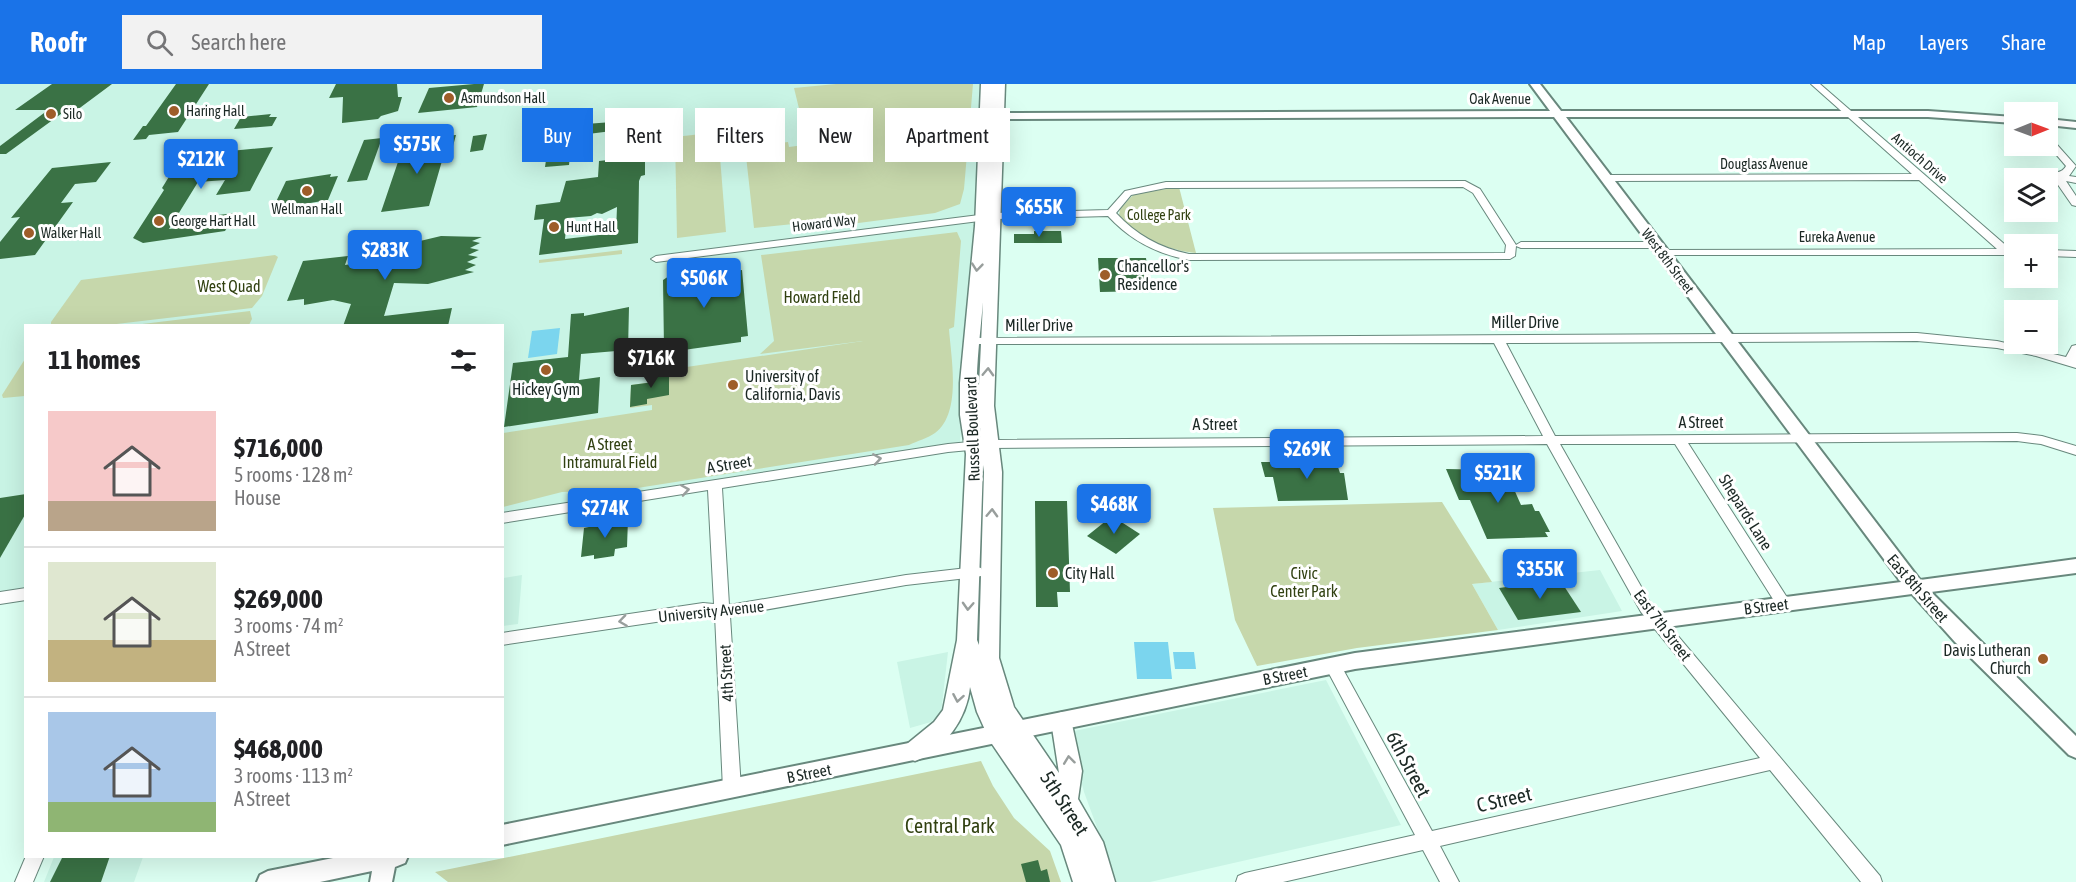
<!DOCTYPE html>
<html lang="en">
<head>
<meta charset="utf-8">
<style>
  body { margin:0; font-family:"Asap Condensed",sans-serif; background:#f2f2f2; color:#202124; height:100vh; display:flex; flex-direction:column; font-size:22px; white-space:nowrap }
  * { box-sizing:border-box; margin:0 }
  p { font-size:20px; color:#757577 }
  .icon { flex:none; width:33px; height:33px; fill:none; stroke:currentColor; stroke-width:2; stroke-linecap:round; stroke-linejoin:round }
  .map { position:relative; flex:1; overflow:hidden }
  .side { position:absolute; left:24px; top:240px; width:480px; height:534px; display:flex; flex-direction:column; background:#fff; border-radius:0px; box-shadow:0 6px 24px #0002 }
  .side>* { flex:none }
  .banner { position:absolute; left:522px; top:24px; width:570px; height:54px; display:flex; gap:12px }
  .needle { width:39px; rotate:89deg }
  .fabs { position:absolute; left:2004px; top:18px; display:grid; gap:12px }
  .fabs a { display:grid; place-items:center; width:54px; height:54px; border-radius:0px; background:#fff; box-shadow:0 6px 24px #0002; font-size:30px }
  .price { position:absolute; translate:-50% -51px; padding:0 14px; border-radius:6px; background:#1a73e8; color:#fff; font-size:20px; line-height:39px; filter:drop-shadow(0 2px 3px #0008) }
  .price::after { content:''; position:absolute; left:50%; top:36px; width:18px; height:14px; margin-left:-9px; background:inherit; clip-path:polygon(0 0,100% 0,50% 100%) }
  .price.selected { background:#222; color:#fff }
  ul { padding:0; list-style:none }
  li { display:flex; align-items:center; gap:18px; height:150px; padding:0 24px }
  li+li { border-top:2px solid #e0e0e0 }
  li span { display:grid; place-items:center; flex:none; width:168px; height:120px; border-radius:0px; color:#555 }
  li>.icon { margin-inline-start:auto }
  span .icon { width:72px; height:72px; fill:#fffc; stroke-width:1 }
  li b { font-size:26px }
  h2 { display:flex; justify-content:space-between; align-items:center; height:72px; padding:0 24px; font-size:26px }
  .chip { padding:0 21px; border-radius:0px; background:#fff; box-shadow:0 6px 24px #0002; font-size:21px; line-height:54px }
  .chip.selected { background:#1a73e8; color:#fff }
  header { display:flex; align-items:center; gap:36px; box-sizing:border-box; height:84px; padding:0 30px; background:#1a73e8; color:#fff }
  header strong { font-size:28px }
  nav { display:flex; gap:33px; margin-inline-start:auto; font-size:21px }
  .search { width:420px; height:54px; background:#f2f2f2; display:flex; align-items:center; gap:15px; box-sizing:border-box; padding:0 21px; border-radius:0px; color:#757577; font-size:22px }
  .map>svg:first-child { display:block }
  .built { fill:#c9f4e5 }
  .green { fill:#c6d7ab }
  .water { fill:#7bd5ee }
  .building { fill:#3a7245; fill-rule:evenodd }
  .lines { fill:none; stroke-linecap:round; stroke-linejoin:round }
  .minor-casing { stroke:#68887d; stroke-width:2 }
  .tertiary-casing { stroke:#68887d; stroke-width:4 }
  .secondary-casing { stroke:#68887d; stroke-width:3 }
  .minor { fill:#fff; fill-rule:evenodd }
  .tertiary { fill:#fff; fill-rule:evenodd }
  .secondary { fill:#fff; fill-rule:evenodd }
  .oneway { stroke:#989e9c }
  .poi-dot { fill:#9e5d29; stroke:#fff; stroke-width:2 }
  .labels { text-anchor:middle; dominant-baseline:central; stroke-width:6; stroke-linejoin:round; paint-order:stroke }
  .far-poi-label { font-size:14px; fill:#1b2824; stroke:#fff; text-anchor:start }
  .far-street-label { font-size:14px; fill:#1b2824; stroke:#fff }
  .far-park-label { font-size:14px; fill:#314111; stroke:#fff }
  .poi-label { font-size:16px; fill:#1b2824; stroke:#fff; text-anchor:start }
  .park-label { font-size:16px; fill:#314111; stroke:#fff }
  .street-label { font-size:16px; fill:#1b2824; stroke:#fff }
  .near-street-label { font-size:20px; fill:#1b2824; stroke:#fff }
  .near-park-label { font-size:20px; fill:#314111; stroke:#fff }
</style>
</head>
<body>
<header>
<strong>Roofr</strong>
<div class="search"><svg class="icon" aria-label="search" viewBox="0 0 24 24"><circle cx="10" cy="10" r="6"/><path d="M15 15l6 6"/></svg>Search here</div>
<nav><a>Map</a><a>Layers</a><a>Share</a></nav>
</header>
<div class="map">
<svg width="2076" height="798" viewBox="0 0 2076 798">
  <rect width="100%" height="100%" fill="#dcfff2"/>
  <!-- built -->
  <g class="built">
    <polygon points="0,0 984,0 960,360 503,433 502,242 26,242 25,504 0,508"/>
    <polygon points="1600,486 1622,527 1498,546 1472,500"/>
    <polygon points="522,491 518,540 503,542 503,494"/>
    <polygon points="948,568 941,629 931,638 910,644 897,578"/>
    <polygon points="1326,596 1401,741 1150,798 1117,798 1084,708 1069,648"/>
    <polygon points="54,773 143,773 134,798 44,798"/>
  </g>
  <!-- green -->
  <g class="green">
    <polygon points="836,0 973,0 964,105 960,120 935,129 805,146 803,139 754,144 745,63 788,58 789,63 804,61 804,45 794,4"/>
    <polygon points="718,48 726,148 677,154 675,53"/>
    <path d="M1179,103l17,66c-24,-2 -65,-16 -77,-38l1,-6 14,-15z"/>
    <path d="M957,148l4,9 -7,86 -5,2c2,29 13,84 -14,104 -7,5 -18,8 -26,12l-278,44 -69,3 -59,15v-74l149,-23v-5l-22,3 1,-23 22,-3v-10l210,-31 -103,13 14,-13 -13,-86z"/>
    <polygon points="622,166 622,170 539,179 539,176"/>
    <polygon points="275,171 278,173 262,212 252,224 108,241 51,241 51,238 81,196"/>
    <polygon points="250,227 252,235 249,241 134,241"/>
    <polygon points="25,275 25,312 3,314 2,311"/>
    <polygon points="1442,418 1492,498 1472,500 1498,546 1357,564 1257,582 1235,536 1213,424"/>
    <polygon points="981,677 993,702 1014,734 1050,767 1061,798 448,798 435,788"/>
  </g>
  <!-- water -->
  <g class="water">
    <polygon points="560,244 557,270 528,274 532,247"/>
    <polygon points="1134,558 1168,558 1172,595 1137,595"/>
    <polygon points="1173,568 1194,568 1196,585 1175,585"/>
  </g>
  <!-- building -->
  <g class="building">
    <polygon points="52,0 112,0 77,26 65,27 6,70 0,70 0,62 48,26 15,26"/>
    <polygon points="176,0 209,0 178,48 149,51 146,55 133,56 143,42 146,42"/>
    <polygon points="336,0 397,0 398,13 402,13 398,27 381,32 378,35 342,39 343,13 329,14"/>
    <polygon points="474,0 484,0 477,23 418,29 429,4"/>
    <polygon points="271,30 269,33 277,33 272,42 234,45 241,33"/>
    <path d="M638,36v6l4,-2 -1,27h4v24l-4,1 -2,5 -1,62 -99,12 5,-36 -10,1 2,-15 24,-3 6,-21 32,-4 1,-16 18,-2 1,-25h-6v-3l-40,5 -3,29 -24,2 5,-34 -4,1 1,-11 18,-1v2l9,-1 -1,2zM617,123l-1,26 -51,6 2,-21 24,-2 6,-3 5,1z"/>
    <polygon points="487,50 483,66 470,68 473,52"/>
    <polygon points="456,51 453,62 446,63 429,122 381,128 400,72 406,72 411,59 443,55 444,52"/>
    <polygon points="382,54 367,96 347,98 364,56"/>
    <polygon points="273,63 250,107 216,111 225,96 198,98 169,145 213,140 218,131 236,129 225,147 143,159 133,154 164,106 162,104 175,83 171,84 178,72"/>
    <polygon points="111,78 96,98 75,100 61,119 73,118 35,171 0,175 0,158 20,133 11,134 52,84"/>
    <polygon points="331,90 330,93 338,92 328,116 281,124 283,121 274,122 286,97"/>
    <polygon points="1034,147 1061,147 1062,159 1014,159 1014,150 1034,150"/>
    <polygon points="441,152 482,153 472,157 480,159 470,164 479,166 468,171 478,173 467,178 476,181 465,186 474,188 428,200 394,199 384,232 452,224 448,242 343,242 351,220 333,216 304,221 304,215 287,217 303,177 348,172 345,181 419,169 395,163"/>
    <polygon points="1098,174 1146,174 1151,207 1100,208"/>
    <polygon points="693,185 708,185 708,188 724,185 724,188 742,186 748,252 741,253 741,258 669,268 669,263 664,264 663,196 672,190"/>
    <polygon points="629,223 628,266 581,270 579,296 600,293 598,329 504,343 513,279 568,273 571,230 584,229 584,232"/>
    <polygon points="669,285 669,311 647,315 647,320 630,323 631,301 654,298 653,288"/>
    <polygon points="1279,375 1336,377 1340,389 1344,389 1348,416 1278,417 1273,393 1265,393 1261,378 1280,378"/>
    <polygon points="1446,385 1499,386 1502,392 1515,392 1521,403 1513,403 1521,421 1532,420 1535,427 1539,427 1550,448 1545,448 1548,453 1487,455 1470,416 1459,416"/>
    <polygon points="26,410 26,429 0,474 0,414"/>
    <polygon points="1035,417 1067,417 1070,508 1057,508 1058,523 1036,523"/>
    <polygon points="1112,432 1140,450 1116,470 1087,452"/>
    <polygon points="628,435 627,463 615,465 614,472 594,475 594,471 581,473 584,444"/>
    <polygon points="1560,496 1581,528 1518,536 1499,504"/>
    <polygon points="63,772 110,772 101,798 50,798"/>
    <polygon points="1038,776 1041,787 1047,785 1050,798 1026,798 1021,780"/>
  </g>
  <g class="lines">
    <!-- minor casing -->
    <g class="minor-casing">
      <g id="minor">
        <polygon points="1811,0 1820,0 2010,165 2014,165 2014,171 1656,171 1655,169 1660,166 1997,165 1919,96 1606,97 1601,94 1606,91 1912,90"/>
        <path d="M2048,53l3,1 25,28 -7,10 7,1v6l-10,-2 10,15v10l-4,-1 -18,-26 -23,-7 5,-3c11,2 24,8 30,-3l-18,-21z"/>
        <path d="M1465,97l15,8 36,56 5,-3h134l5,3 -5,3h-134l-5,-2 -1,10 -5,3 -321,1c-32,-6 -58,-19 -81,-44l-113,3 -339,43 -5,-3 5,-3 339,-43 113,-3 17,-19 41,-9zM1463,103l10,6 33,52 -1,8 -316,1c-29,-6 -53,-19 -73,-41l15,-18 35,-7z"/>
        <polygon points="2048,166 2076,167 2076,173 2048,172"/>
        <polygon points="1917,249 1997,257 2066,273 2072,262 2076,261 2076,284 2036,272 1997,264 1917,257 1506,259 1555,352 2017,349 2042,352 2076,362 2076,371 2041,360 2017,357 1688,359 1788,515 1791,519 1788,523 1778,523 1675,360 1560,360 1651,520 1880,792 1882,798 1861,798 1770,686 1440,762 1459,798 1440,798 1423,766 1283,798 1236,798 1238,792 1245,789 1415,751 1325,582 1327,578 1333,576 1339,578 1432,747 1760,674 1641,528 1547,360 991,364 948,368 722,404 729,521 906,491 976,483 981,484 983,488 981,492 976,493 906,501 730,532 741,705 738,710 732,713 726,710 723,705 715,531 703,531 502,561 502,549 703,519 714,520 708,406 502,439 502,429 948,360 991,356 1543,352 1494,259 967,260 965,258 967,256 971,254"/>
        <polygon points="26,504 26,516 0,520 0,508"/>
        <polygon points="26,772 44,772 33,798 15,798"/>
      </g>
    </g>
    <!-- tertiary casing -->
    <g class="tertiary-casing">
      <g id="tertiary">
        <polygon points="1530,0 1540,0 1561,27 1928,27 2014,33 2014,39 1928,33 1566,33 1920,496 2076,475 2076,489 1931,508 2076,652 2076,674 2069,671 1955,558 1912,510 1355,585 502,761 502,741 1355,569 1901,498 1554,33 985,35 980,32 985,29 1550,27"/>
        <polygon points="2048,35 2076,38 2076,44 2048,41"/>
        <polygon points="343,772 408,772 405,779 395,783 392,798 370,798 372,787 320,798 257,798 260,791 268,787"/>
      </g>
    </g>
    <!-- secondary casing -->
    <g class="secondary-casing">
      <path id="secondary" d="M981,0h12l-1,30 1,-30h12l-11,322 8,66 -3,186 15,49 45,66 -8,-52 3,-6 8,-3 8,3 12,56 -4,28 25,43 12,40h-42l-12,-37 -71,-104 -13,-29 -7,-25c-3,31 -25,63 -55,74l-8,-3 -3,-7 3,-7 27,-22 9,-12 14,-70 9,-186 -6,-39v-32l15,-157zM983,218l-5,104 3,32c-9,-45 -2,-90 2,-136zM983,381l1,7 -5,173 -2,-5z"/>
    </g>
    <!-- minor -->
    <use href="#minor" class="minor"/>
    <!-- tertiary -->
    <use href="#tertiary" class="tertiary"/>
    <!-- secondary -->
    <use href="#secondary" class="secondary"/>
  </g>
  <!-- one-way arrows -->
  <defs><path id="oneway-chevron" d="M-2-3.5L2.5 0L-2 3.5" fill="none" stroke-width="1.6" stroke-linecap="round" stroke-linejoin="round" transform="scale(1.5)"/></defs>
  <g class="oneway">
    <use href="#oneway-chevron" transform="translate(977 183) rotate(96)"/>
    <use href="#oneway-chevron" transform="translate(988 288) rotate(-88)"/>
    <use href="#oneway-chevron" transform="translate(877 375) rotate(-9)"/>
    <use href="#oneway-chevron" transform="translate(685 406) rotate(-9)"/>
    <use href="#oneway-chevron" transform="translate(992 429) rotate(-88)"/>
    <use href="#oneway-chevron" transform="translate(968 522) rotate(93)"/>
    <use href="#oneway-chevron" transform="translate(623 537) rotate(172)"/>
    <use href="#oneway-chevron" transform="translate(958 614) rotate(100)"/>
    <use href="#oneway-chevron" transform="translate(1069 676) rotate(-97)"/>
  </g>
  <!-- markers -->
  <g class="poi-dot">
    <circle cx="449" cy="14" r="6"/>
    <circle cx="174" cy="27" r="6"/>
    <circle cx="51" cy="30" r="6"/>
    <circle cx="307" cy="107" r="6"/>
    <circle cx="159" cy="137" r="6"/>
    <circle cx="554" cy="143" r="6"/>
    <circle cx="29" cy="149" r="6"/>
    <circle cx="1105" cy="191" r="6"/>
    <circle cx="546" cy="286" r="6"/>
    <circle cx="733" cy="301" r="6"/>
    <circle cx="1053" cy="489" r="6"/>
    <circle cx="2043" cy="575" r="6"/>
  </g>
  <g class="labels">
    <!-- far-poi labels -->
    <g class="far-poi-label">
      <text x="461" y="14">Asmundson Hall</text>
      <text x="186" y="27">Haring Hall</text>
      <text x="63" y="30">Silo</text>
      <text x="307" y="125" text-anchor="middle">Wellman Hall</text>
      <text x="171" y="137">George Hart Hall</text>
      <text x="566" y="143">Hunt Hall</text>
      <text x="41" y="149">Walker Hall</text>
    </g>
    <!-- far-street labels -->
    <g class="far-street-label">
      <text x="1500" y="15">Oak Avenue</text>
      <text transform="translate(1920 74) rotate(41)">Antioch Drive</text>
      <text x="1764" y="80">Douglass Avenue</text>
      <text transform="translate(824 139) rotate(-7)">Howard Way</text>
      <text x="1837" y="153">Eureka Avenue</text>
      <text transform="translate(1668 177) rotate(53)">West 8th Street</text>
    </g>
    <!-- far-park labels -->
    <g class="far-park-label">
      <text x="1159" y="131">College Park</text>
    </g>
    <!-- poi labels -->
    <g class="poi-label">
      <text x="1117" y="182">Chancellor's<tspan x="1117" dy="18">Residence</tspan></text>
      <text x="745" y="292">University of<tspan x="745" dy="18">California, Davis</tspan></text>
      <text x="546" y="305" text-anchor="middle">Hickey Gym</text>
      <text x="1065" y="489">City Hall</text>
      <text x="2031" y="566" text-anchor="end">Davis Lutheran<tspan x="2031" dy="18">Church</tspan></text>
    </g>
    <!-- park labels -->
    <g class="park-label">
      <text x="229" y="202">West Quad</text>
      <text x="822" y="213">Howard Field</text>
      <text x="610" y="360">A Street<tspan x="610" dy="18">Intramural Field</tspan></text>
      <text x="1304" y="489">Civic<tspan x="1304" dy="18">Center Park</tspan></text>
    </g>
    <!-- street labels -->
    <g class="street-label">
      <text x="1525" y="238">Miller Drive</text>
      <text x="1039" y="241">Miller Drive</text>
      <text x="1701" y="338">A Street</text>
      <text x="1215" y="340">A Street</text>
      <text transform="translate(972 345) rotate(-92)">Russell Boulevard</text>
      <text transform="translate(729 380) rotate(-9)">A Street</text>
      <text transform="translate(1746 428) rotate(58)">Shepards Lane</text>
      <text transform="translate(1918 504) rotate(49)">East 8th Street</text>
      <text transform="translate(1766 522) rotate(-7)">B Street</text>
      <text transform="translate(711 527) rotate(-6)">University Avenue</text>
      <text transform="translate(1663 541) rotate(53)">East 7th Street</text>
      <text transform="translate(726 589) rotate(-93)">4th Street</text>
      <text transform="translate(1285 591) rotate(-11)">B Street</text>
      <text transform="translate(809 689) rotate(-11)">B Street</text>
    </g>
    <!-- near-street labels -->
    <g class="near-street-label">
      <text transform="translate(1409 680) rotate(62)">6th Street</text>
      <text transform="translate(1504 715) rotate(-13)">C Street</text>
      <text transform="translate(1065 719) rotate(57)">5th Street</text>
    </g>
    <!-- near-park labels -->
    <g class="near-park-label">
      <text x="950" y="741">Central Park</text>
    </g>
  </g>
</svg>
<div class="fabs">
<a><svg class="needle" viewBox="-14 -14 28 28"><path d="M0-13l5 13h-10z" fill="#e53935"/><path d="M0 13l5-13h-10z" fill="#757577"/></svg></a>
<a><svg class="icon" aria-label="layers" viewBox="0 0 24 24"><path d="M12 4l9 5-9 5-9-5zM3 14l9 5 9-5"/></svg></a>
<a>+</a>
<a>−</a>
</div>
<b class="price" style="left:417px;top:91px">$575K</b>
<b class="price" style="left:201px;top:106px">$212K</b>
<b class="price" style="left:1039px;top:154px">$655K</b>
<b class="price" style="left:385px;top:197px">$283K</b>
<b class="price" style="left:704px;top:225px">$506K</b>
<b class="price selected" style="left:651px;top:305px">$716K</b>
<b class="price" style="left:1307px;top:396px">$269K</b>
<b class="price" style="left:1498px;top:420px">$521K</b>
<b class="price" style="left:1114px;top:451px">$468K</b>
<b class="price" style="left:605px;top:455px">$274K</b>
<b class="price" style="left:1540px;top:516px">$355K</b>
<div class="banner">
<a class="chip selected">Buy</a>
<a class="chip">Rent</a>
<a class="chip">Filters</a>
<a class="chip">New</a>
<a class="chip">Apartment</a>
</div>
<section class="side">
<h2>11 homes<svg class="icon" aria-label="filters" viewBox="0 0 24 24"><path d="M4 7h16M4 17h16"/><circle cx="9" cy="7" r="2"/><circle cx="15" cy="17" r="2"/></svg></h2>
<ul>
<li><span style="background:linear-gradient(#f6c9c9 75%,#b9a48a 0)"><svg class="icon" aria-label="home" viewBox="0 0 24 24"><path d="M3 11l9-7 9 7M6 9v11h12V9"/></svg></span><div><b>$716,000</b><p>5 rooms · 128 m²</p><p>House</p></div></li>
<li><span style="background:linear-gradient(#dfe7d0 65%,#c2b280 0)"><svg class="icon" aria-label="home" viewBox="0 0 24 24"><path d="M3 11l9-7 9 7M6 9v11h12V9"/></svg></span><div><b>$269,000</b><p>3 rooms · 74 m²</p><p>A Street</p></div></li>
<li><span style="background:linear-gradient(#a9c7e8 75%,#8fb573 0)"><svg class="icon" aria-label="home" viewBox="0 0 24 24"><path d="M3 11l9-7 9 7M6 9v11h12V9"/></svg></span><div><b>$468,000</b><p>3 rooms · 113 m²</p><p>A Street</p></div></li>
</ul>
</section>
</div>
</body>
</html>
